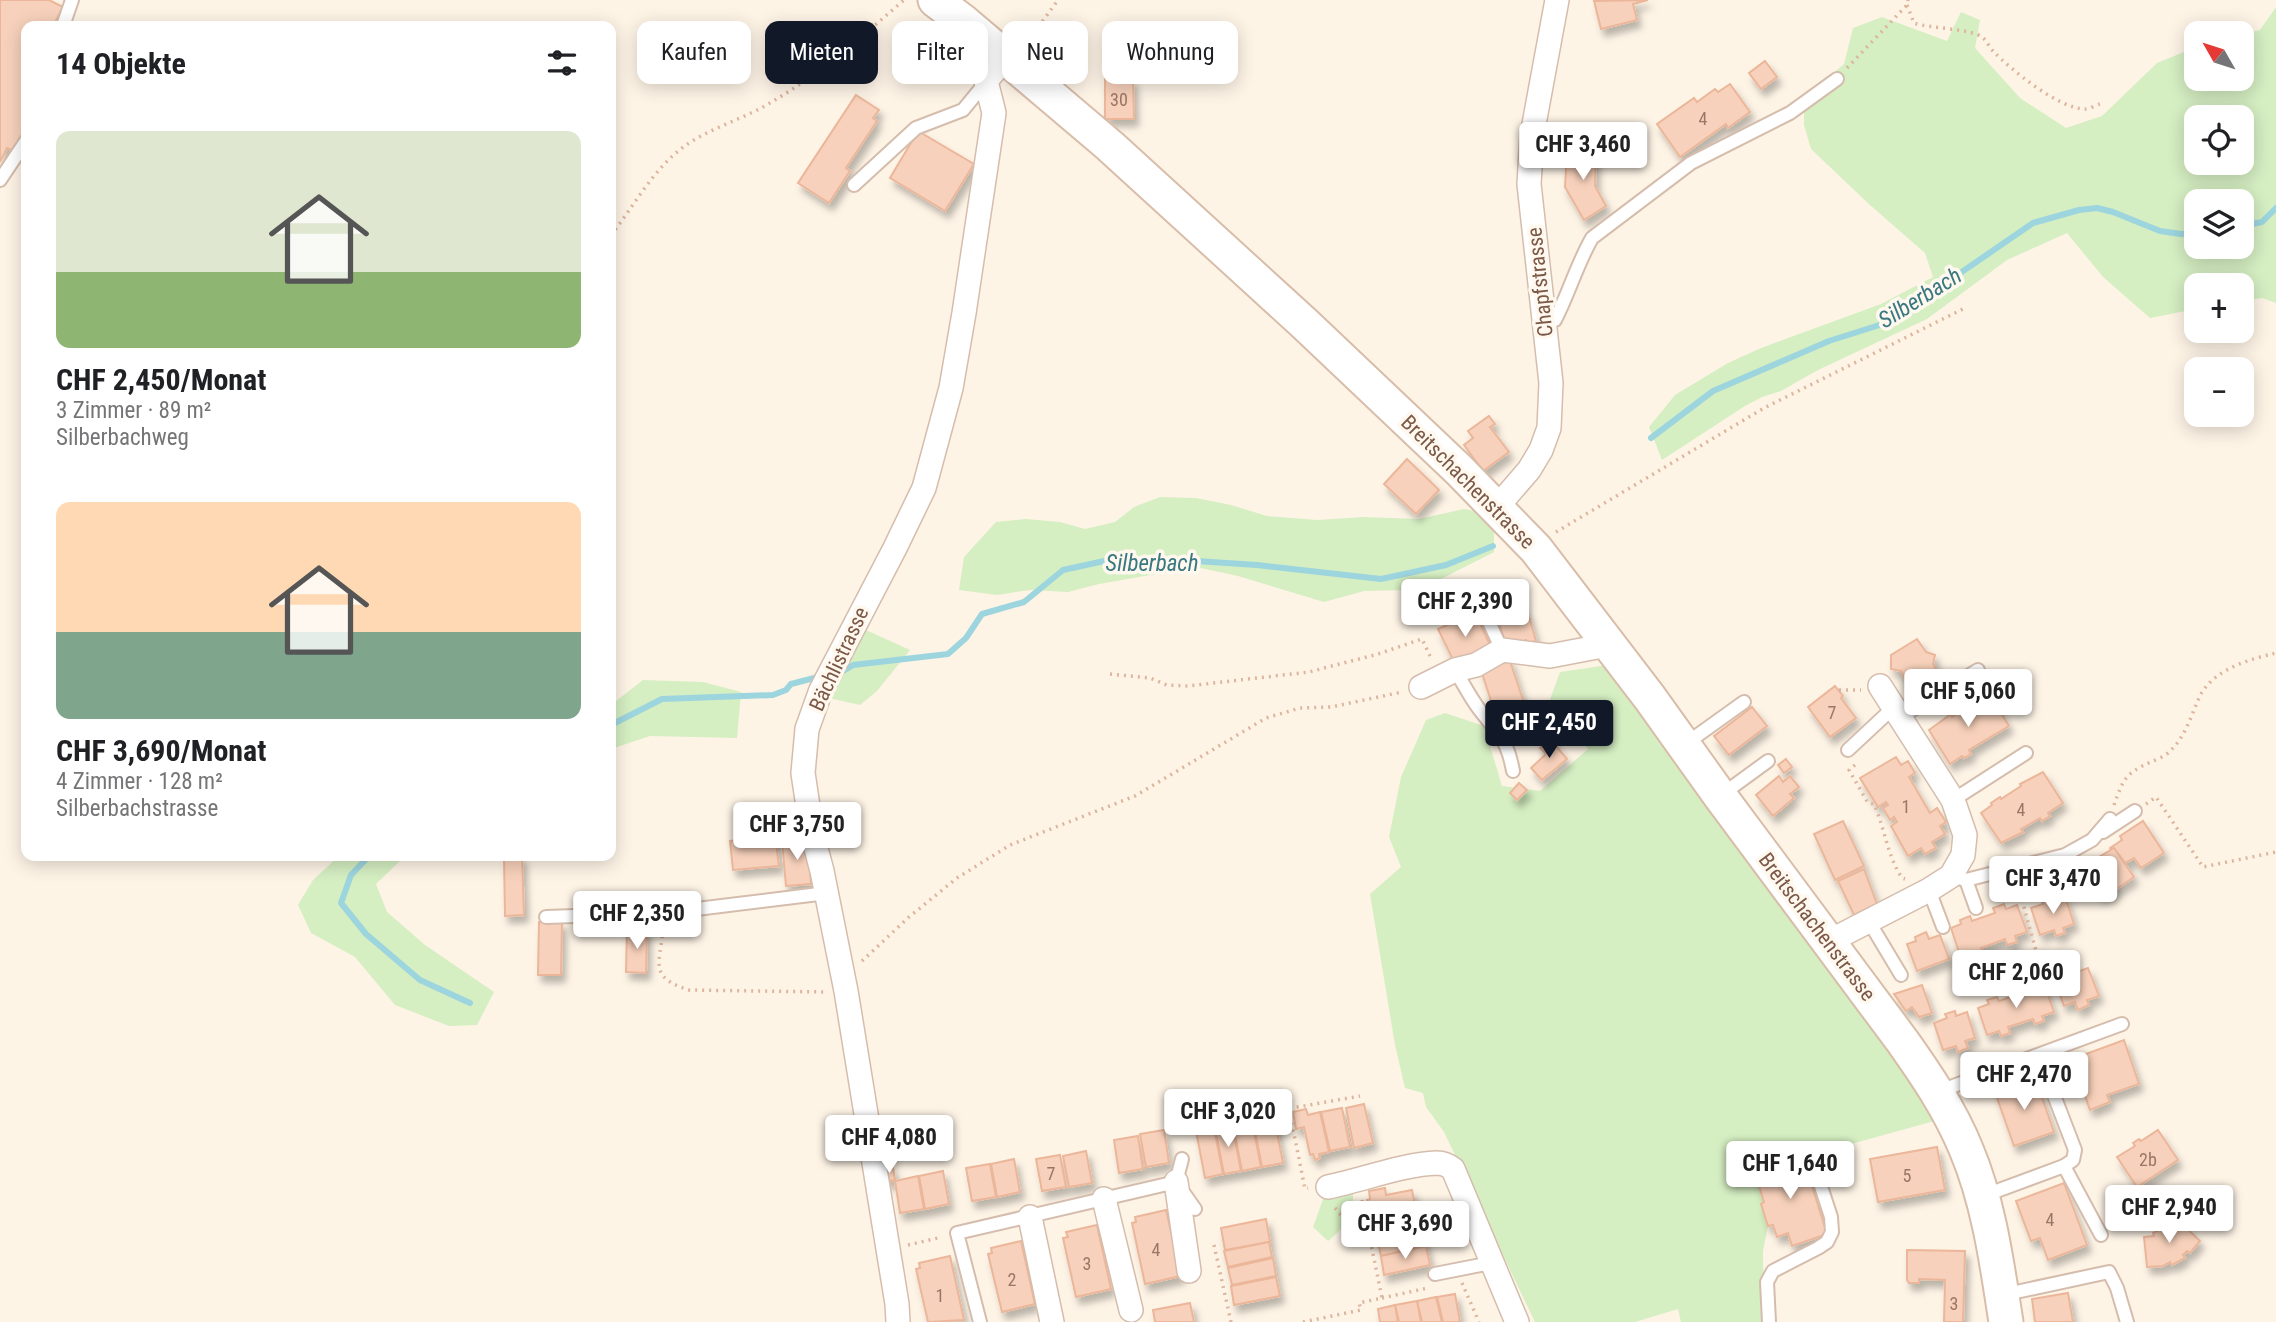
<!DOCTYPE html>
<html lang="de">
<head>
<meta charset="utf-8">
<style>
  body { margin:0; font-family:"Roboto Condensed",sans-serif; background:#f6f6f6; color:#202124; height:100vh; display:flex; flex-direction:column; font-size:26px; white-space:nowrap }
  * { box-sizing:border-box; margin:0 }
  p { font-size:23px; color:#757577 }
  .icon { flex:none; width:38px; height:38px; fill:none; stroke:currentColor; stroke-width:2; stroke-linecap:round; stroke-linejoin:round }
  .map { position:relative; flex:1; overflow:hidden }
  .panel { position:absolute; left:21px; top:21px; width:595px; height:840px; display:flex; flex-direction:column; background:#fff; border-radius:14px; box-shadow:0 4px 18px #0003 }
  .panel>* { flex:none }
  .top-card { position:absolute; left:637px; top:21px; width:665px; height:63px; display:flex; gap:14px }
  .needle { width:46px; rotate:309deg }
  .tools { position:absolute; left:2184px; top:21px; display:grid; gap:14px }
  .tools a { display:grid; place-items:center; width:70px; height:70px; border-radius:14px; background:#fff; box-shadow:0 4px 18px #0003; font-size:35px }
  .price { position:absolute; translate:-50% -60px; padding:0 16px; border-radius:7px; background:#fff; color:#222; font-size:23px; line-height:46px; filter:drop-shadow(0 2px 4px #0008) }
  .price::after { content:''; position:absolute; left:50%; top:42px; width:21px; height:16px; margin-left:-10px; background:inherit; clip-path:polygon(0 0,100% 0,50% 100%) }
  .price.active { background:#111827; color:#fff }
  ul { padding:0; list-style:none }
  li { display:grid; align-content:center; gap:14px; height:371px; padding:0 35px }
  li span { display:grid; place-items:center; height:217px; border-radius:14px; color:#555 }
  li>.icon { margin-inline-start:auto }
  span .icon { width:126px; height:126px; fill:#fffc; stroke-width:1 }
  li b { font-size:30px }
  h2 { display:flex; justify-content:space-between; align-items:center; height:84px; padding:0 35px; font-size:30px }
  .pill { padding:0 24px; border-radius:14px; background:#fff; box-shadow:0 4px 18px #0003; font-size:24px; line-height:63px }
  .pill.active { background:#111827; color:#fff }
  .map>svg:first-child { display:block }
  .green { fill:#d5eec2; fill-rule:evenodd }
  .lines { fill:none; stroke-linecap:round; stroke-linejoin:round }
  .stream { stroke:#9dd5de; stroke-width:6 }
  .building { fill:#f7d1bb; stroke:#ebb699; stroke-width:2; filter:url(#shadow) }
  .lane-casing { stroke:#d5bdad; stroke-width:16 }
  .street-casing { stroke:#d5bdad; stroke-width:26 }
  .secondary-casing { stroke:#d8bda9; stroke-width:37 }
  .path { stroke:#ddb49d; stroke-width:3.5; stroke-dasharray:2 5; stroke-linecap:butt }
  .lane { stroke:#fff; stroke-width:12 }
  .street { stroke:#fff; stroke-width:23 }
  .secondary { stroke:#fff; stroke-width:33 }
  .labels { text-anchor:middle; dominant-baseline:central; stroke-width:7; stroke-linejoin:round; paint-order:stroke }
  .number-label { font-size:18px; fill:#9a7664 }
  .street-label { font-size:21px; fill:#7b5847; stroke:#fff8ee }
  .water-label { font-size:23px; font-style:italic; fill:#397882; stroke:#fff8ee }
</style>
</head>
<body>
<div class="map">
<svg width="2276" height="1322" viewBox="0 0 2276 1322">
  <defs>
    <filter id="shadow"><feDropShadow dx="4" dy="7" stdDeviation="3.5" flood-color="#0004"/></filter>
  </defs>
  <rect width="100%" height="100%" fill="#fef4e6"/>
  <!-- green -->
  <g class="green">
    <path d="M2276,7v296l-14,-5 -20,3v-16h-46v24l-46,9 -47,-41 -36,-44 -60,27 -80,59 -109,51 -37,21 -19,6 -17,9 -83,54 -13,-33 26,-32 53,-32 33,-15 120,-44 52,-27 -8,-24 -55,-48 -59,-56 -7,-24v-27l40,-34 9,-36 29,-11 65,24 14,-29 19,8 -5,28 45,50 46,30 36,-12 55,-53 39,-16v32h46v-45l18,-4zM2196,117h46v46h-46zM2196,201h46v46h-46z"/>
    <polygon points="1160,497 1196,498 1231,505 1267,516 1317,520 1363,517 1419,519 1464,509 1494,514 1494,552 1443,578 1408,590 1364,591 1324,602 1238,576 1196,567 1099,584 1068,592 1030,590 997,595 959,590 964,557 996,522 1026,519 1060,522 1085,529 1115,522 1134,507"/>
    <polygon points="866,630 910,650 877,691 860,705 829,698"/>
    <polygon points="1615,664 1869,1018 1938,1120 1844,1146 1792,1155 1753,1167 1764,1202 1761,1204 1768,1226 1763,1251 1764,1322 1681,1322 1678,1309 1635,1322 1535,1322 1444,1132 1426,1107 1423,1093 1405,1088 1395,1045 1370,894 1401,867 1389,837 1401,777 1426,720 1445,713 1484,726 1502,786 1540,791 1588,749 1548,705 1560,672"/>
    <polygon points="643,680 703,682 741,692 737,738 650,736 611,749 611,705"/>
    <polygon points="339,856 405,856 376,884 387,912 425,945 494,992 477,1025 449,1026 395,1005 355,957 311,933 298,905 313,880"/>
    <path d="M1345,1191l8,1c1,22 -8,36 -25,49l-15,-14 12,-33h7l2,4z"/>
  </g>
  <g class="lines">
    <!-- stream -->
    <g class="stream">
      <polyline points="2242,226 2262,222 2276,208"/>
      <polyline points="1651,438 1713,391 1829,341 1889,322 2033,223 2079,210 2097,208 2113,212 2160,231 2181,234 2196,233"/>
      <polyline points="840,673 853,665 948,654 966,638 982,614 1024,602 1063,570 1109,560 1181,560 1257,565 1381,579 1446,565 1493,546"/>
      <polyline points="611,725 662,699 773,695 786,690 791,684 818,677"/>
      <polyline points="369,856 351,875 341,903 366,934 420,980 470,1003"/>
    </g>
  </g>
  <!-- building -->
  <g class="building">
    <polygon points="0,0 49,0 63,7 53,26 26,26 26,83 23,89 26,90 26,126 14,151 7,148 0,162"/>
    <polygon points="1648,0 1633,4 1637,20 1601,29 1594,1"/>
    <polygon points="1765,61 1777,77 1761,89 1749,73"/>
    <polygon points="1105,79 1133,79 1134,119 1105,119"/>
    <polygon points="1730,84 1750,112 1728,128 1726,124 1680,157 1657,124 1694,98 1697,102 1715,89 1718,92"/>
    <polygon points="856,95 879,110 873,118 877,121 846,168 850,171 829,203 798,183"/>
    <polygon points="918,131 974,164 945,211 890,178"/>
    <polygon points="1567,150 1596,150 1595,186 1606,206 1584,220 1565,187"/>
    <polygon points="1489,416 1495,424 1490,427 1509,452 1483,471 1464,445 1473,438 1468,431"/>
    <polygon points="1407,459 1439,490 1416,514 1384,484"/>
    <polygon points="1515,584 1524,614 1528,613 1536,641 1527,643 1526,640 1511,645 1505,642 1489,592"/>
    <polygon points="1476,615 1491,647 1455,664 1438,629 1456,621 1457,624"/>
    <polygon points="1917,639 1926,652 1935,655 1933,664 1942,679 1915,696 1901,671 1891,669 1891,655"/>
    <polygon points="1509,658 1524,703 1514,706 1516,713 1505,716 1502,707 1494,710 1480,667"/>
    <polygon points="1835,686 1843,696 1841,698 1856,718 1830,737 1808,707"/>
    <polygon points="1990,695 2009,726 1969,750 1971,754 1964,758 1962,756 1950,764 1929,730 1951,714 1952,717 1967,707 1965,705 1973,700 1975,704"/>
    <polygon points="1752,707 1767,726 1729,755 1714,736"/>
    <polygon points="1550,739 1567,759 1542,780 1531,768 1546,754 1540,748"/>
    <polygon points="1896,757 1901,765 1908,761 1915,773 1909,777 1930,813 1937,808 1946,822 1940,826 1945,834 1932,842 1936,848 1925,854 1921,848 1908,856 1891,826 1897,822 1894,817 1890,820 1883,808 1888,805 1886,802 1878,807 1860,778"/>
    <polygon points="1786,759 1792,767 1784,773 1778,765"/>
    <polygon points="2043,772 2063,803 2048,813 2050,816 2042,821 2040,818 2021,829 2023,832 2001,843 1981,813 1992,805 1991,803 2000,797 2001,799 2021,786 2020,784"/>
    <polygon points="1779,776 1783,782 1790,776 1799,787 1790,794 1794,798 1773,816 1756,795"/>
    <polygon points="1519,783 1527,790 1517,800 1510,793"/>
    <polygon points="772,819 774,835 762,837 760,821"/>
    <polygon points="1843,821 1864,866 1835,880 1814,834"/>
    <polygon points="2143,821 2164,853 2141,868 2134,858 2125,863 2114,848 2111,850 2110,848 2122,840 2120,836"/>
    <polygon points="775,836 779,866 733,870 730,841"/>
    <polygon points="808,839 811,884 786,886 782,841"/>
    <polygon points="2114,848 2134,877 2108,895 2106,891 2101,895 2082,867"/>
    <polygon points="504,856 522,856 524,915 505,916"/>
    <polygon points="1864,869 1877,904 1854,915 1838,881"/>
    <polygon points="641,893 641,905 626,905 626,894"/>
    <rect x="680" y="894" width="13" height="11"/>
    <polygon points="2052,895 2054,900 2065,896 2074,924 2063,928 2065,933 2056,936 2054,930 2040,935 2031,908 2043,904 2041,899"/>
    <polygon points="2004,904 2006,909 2017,905 2027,932 2015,936 2017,942 2007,945 2005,939 1981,948 1983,954 1974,957 1972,951 1960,955 1951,928 1961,924 1960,920 1970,916 1972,921 1995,913 1993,908"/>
    <polygon points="539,922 562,922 561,975 538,975"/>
    <polygon points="627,929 647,929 646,973 626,972"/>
    <polygon points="1926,932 1929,939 1940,935 1949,959 1917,971 1907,944 1916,941 1915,937"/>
    <polygon points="2075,967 2077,972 2088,968 2099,996 2087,1000 2089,1005 2078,1010 2075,1002 2064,1006 2055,981 2066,977 2064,972"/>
    <polygon points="2032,983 2034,987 2044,984 2054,1012 2042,1016 2044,1021 2035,1024 2033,1019 2008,1027 2010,1033 2001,1036 1999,1031 1987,1035 1978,1008 1989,1004 1987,1000 1997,997 1999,1001 2022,993 2020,987"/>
    <polygon points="1922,985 1932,1013 1919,1017 1912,1007 1906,1011 1894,994"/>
    <polygon points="1955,1011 1956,1016 1967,1012 1975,1038 1965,1041 1968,1048 1958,1052 1956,1046 1943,1050 1934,1023 1947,1018 1945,1014"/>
    <polygon points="2124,1040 2139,1084 2107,1095 2110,1102 2090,1110 2072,1059"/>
    <polygon points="2035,1078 2054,1132 2014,1146 1995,1092"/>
    <polygon points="1364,1104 1373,1143 1354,1148 1346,1108"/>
    <polygon points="1342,1108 1350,1147 1330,1151 1321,1112"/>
    <polygon points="1306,1109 1308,1115 1320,1112 1329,1152 1319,1154 1320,1158 1315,1160 1313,1154 1310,1155 1304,1127 1296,1129 1293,1112"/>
    <polygon points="1274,1117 1283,1163 1262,1167 1253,1121"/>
    <polygon points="1252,1121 1261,1167 1242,1171 1233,1124"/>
    <polygon points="1232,1124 1241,1171 1224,1174 1215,1128"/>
    <polygon points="1214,1128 1223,1174 1205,1178 1196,1131"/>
    <polygon points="1164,1130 1169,1163 1146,1167 1140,1134"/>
    <polygon points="2158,1130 2178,1160 2137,1187 2117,1157 2135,1146 2133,1143 2139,1139 2141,1141"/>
    <polygon points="1138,1136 1143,1169 1119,1173 1114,1140"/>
    <polygon points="1937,1147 1945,1190 1878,1202 1870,1159"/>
    <polygon points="1086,1151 1092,1183 1069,1187 1063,1156"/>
    <polygon points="1060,1155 1066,1187 1042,1191 1036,1159"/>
    <polygon points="1792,1155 1797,1170 1806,1167 1827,1234 1792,1246 1788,1233 1777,1237 1773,1225 1768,1226 1761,1204 1764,1202 1753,1167"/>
    <polygon points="1014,1159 1020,1192 997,1197 991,1164"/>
    <polygon points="990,1164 996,1197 972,1201 966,1168"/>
    <polygon points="893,1168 895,1180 886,1182 883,1170"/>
    <polygon points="943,1171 949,1204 925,1209 919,1176"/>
    <polygon points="918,1176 924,1209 900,1213 895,1181"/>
    <polygon points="2064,1183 2087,1245 2048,1260 2040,1238 2031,1241 2016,1201"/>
    <polygon points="1385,1188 1386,1195 1412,1190 1416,1210 1371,1220 1367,1200 1370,1199 1369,1191"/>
    <polygon points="1166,1210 1181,1276 1145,1284 1132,1223 1136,1222 1135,1217"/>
    <polygon points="1418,1211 1421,1228 1376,1238 1373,1220"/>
    <polygon points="1266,1219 1270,1242 1225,1250 1221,1228"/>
    <polygon points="2178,1220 2200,1241 2190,1253 2187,1251 2183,1255 2185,1258 2172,1265 2170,1262 2163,1266 2147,1267 2144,1237 2154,1236 2153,1233 2169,1225 2171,1229"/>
    <polygon points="1097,1225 1111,1289 1076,1297 1063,1238 1068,1237 1066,1232"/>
    <polygon points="1422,1228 1426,1246 1381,1256 1377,1238"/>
    <polygon points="1021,1241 1035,1304 1002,1312 988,1254 992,1253 991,1248"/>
    <polygon points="1269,1242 1272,1257 1228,1267 1224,1251"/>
    <polygon points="1426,1246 1430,1265 1384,1275 1381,1256"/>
    <polygon points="1907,1250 1965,1251 1963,1322 1944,1322 1945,1280 1919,1279 1919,1283 1909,1283 1907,1280"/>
    <polygon points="950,1256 964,1320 928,1322 916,1269 920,1268 919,1263"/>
    <polygon points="1273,1258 1276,1276 1232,1285 1228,1268"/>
    <polygon points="1276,1277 1280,1296 1234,1305 1231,1286"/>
    <polygon points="2068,1293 2073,1322 2035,1322 2032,1299"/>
    <polygon points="1455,1294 1460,1322 1443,1322 1437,1297"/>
    <polygon points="1436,1297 1442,1322 1422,1322 1417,1301"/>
    <polygon points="1417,1301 1421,1322 1399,1322 1395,1305"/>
    <polygon points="1190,1303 1194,1322 1155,1322 1153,1310"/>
    <polygon points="1395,1305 1398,1322 1380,1322 1378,1309"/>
  </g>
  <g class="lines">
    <!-- lane casing -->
    <g class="lane-casing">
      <g id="lane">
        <polyline points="63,26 72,0"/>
        <polyline points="0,180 26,141"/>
        <polyline points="854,185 916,128 963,110 986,82"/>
        <path d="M1544,321l11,-1c14,-27 22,-56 37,-82l99,-75 99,-50 47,-34"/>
        <polyline points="1476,594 1502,650"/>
        <path d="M1455,670c8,13 15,27 24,39 19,25 28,29 34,62"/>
        <polyline points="1899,718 1978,670"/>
        <polyline points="1684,745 1744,702"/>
        <polyline points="1848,750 1893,708"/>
        <polyline points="1720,796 1768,761"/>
        <polyline points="1953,800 2026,753"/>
        <polyline points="2103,832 2135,811"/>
        <polyline points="2022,867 2033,889"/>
        <polyline points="1951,876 1966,880 2065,855 2092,840 2110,819"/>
        <polyline points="1966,880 1976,908"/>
        <polyline points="1929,890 1943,927"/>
        <polyline points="546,917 664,913 827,893"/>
        <polyline points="1868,920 1901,975"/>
        <polyline points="2039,1056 2075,1150 2073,1160 2064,1166"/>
        <polyline points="1939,1093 1948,1088 2122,1024"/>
        <polyline points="1176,1182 1182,1159"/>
        <polyline points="1983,1196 2064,1166 2101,1235"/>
        <polyline points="1435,1274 1491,1263"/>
        <polyline points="2002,1295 2109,1272 2117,1288 2127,1322"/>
        <polyline points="980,1322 957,1233 1176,1182 1195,1209"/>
        <polyline points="1769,1322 1767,1282 1773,1271 1818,1248 1827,1242 1832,1232 1831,1217 1816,1171"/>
      </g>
    </g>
    <!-- street casing -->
    <g class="street-casing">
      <g id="street">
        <polyline points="1497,507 1529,470 1541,450 1549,428 1551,383 1529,184 1532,135 1557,0"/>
        <polyline points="1421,687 1455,670 1476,665 1502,650 1550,656 1597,647 1606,640"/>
        <polyline points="1828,942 1929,890 1951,876 1963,855 1965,835 1953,800 1880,686"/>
        <polyline points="1176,1182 1189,1271"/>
        <path d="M1328,1187c34,-7 76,-23 109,-24 7,0 11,2 16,6l64,153"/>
        <polyline points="1104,1199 1131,1310"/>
        <polyline points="1030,1217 1052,1322"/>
        <polyline points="898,1322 897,1304 846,991 822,871 812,833 803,773 807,729 821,690 895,548 924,488 951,388 964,313 994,113 986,81 1006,57"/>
      </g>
    </g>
    <!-- secondary casing -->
    <g class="secondary-casing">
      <path id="secondary" d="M935,0l29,22 146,124 195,178 154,146 77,79 114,149 70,98 183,246c24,34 47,68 63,107 23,54 31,115 40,173"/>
    </g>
    <!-- path -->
    <g class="path">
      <path d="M1907,5l7,18c17,6 58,5 69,15 4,3 6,9 10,13 17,18 66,58 92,58 4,0 11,-4 15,-5"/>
      <polyline points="1026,44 1058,0"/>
      <polyline points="1847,68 1907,5 1908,0"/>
      <path d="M611,235c23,-29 41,-64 71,-87 24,-18 55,-27 81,-41 52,-29 96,-68 141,-107"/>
      <polyline points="1556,532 1764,408 1965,308"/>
      <polyline points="1110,674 1150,678 1167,685 1188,686 1309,672 1378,654 1422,639 1431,658"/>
      <polyline points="1839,690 1861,690"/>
      <path d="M1855,765l-6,5 19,33 6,1c11,25 13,51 28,74l3,1"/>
      <polyline points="2146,804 2156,797 2203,867 2276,852"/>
      <path d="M2114,805c9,-25 11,-32 37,-43 6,-3 15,-6 19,-11 17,-16 21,-37 31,-57 14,-25 49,-35 75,-41"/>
      <polyline points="2022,900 2038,958 2050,988"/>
      <path d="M663,929c-3,35 -15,48 26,61l137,2"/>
      <polyline points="862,961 909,917 957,878 1010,845 1135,796 1266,718 1300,708 1331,707 1402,692"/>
      <polyline points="1970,982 2037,958"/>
      <polyline points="1289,1109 1305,1189 1308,1188"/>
      <polyline points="1207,1123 1360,1096"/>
      <polyline points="1335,1208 1343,1217 1365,1214"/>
      <polyline points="908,1245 942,1237"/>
      <polyline points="1214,1245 1231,1322"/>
      <polyline points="1462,1283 1479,1322"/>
      <polyline points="1382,1298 1428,1288"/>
      <polyline points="1303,1322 1361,1310 1359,1303 1382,1298 1362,1200"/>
    </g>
    <!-- lane -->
    <use href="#lane" class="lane"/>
    <!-- street -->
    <use href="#street" class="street"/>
    <!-- secondary -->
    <use href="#secondary" class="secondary"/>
  </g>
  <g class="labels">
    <!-- number labels -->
    <g class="number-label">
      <text x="1119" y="99">30</text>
      <text x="1703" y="118">4</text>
      <text x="1832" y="712">7</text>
      <text x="1906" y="806">1</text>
      <text x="2021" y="809">4</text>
      <text x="2148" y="1159">2b</text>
      <text x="1051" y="1173">7</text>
      <text x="1907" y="1175">5</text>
      <text x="2050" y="1219">4</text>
      <text x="1156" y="1249">4</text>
      <text x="1087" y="1263">3</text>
      <text x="1012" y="1279">2</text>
      <text x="940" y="1295">1</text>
      <text x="1954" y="1303">3</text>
    </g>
    <!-- street labels -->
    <g class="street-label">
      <text transform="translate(1540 282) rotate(-96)">Chapfstrasse</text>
      <text transform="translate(1468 482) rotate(45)">Breitschachenstrasse</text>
      <text transform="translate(839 659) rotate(-65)">Bächlistrasse</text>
      <text transform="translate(1817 927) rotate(53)">Breitschachenstrasse</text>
    </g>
    <!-- water labels -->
    <g class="water-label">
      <text transform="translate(1920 298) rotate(-32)">Silberbach</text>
      <text x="1152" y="563">Silberbach</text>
    </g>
  </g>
</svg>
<div class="tools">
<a><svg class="needle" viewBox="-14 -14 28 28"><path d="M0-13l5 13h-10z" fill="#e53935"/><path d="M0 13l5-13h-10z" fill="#757577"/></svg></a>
<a><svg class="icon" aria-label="locate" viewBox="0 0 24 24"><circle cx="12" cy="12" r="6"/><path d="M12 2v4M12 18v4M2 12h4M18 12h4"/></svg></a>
<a><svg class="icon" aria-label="layers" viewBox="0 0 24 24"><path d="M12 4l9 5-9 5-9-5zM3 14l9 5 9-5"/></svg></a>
<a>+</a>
<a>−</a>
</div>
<b class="price" style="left:1583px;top:182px">CHF 3,460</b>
<b class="price" style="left:1465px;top:639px">CHF 2,390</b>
<b class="price" style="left:1968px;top:729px">CHF 5,060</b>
<b class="price active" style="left:1549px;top:760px">CHF 2,450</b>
<b class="price" style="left:797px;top:862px">CHF 3,750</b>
<b class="price" style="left:2053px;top:916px">CHF 3,470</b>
<b class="price" style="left:637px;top:951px">CHF 2,350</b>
<b class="price" style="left:2016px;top:1010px">CHF 2,060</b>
<b class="price" style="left:2024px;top:1112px">CHF 2,470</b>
<b class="price" style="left:1228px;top:1149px">CHF 3,020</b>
<b class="price" style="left:889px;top:1175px">CHF 4,080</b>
<b class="price" style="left:1790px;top:1201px">CHF 1,640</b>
<b class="price" style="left:2169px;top:1245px">CHF 2,940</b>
<b class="price" style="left:1405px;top:1261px">CHF 3,690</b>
<div class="top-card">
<a class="pill">Kaufen</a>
<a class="pill active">Mieten</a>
<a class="pill">Filter</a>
<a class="pill">Neu</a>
<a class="pill">Wohnung</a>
</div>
<section class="panel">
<h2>14 Objekte<svg class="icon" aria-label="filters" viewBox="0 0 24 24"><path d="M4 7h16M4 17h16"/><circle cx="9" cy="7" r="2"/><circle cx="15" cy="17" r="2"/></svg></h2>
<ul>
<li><span style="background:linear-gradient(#dfe7d0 65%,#8fb573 0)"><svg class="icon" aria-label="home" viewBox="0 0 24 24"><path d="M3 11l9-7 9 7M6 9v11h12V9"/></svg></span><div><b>CHF 2,450/Monat</b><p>3 Zimmer · 89 m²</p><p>Silberbachweg</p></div></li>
<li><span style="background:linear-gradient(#ffd9b3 60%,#7fa58c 0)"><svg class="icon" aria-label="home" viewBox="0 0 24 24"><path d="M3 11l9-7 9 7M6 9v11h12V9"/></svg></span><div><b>CHF 3,690/Monat</b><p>4 Zimmer · 128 m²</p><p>Silberbachstrasse</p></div></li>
</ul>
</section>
</div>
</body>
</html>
